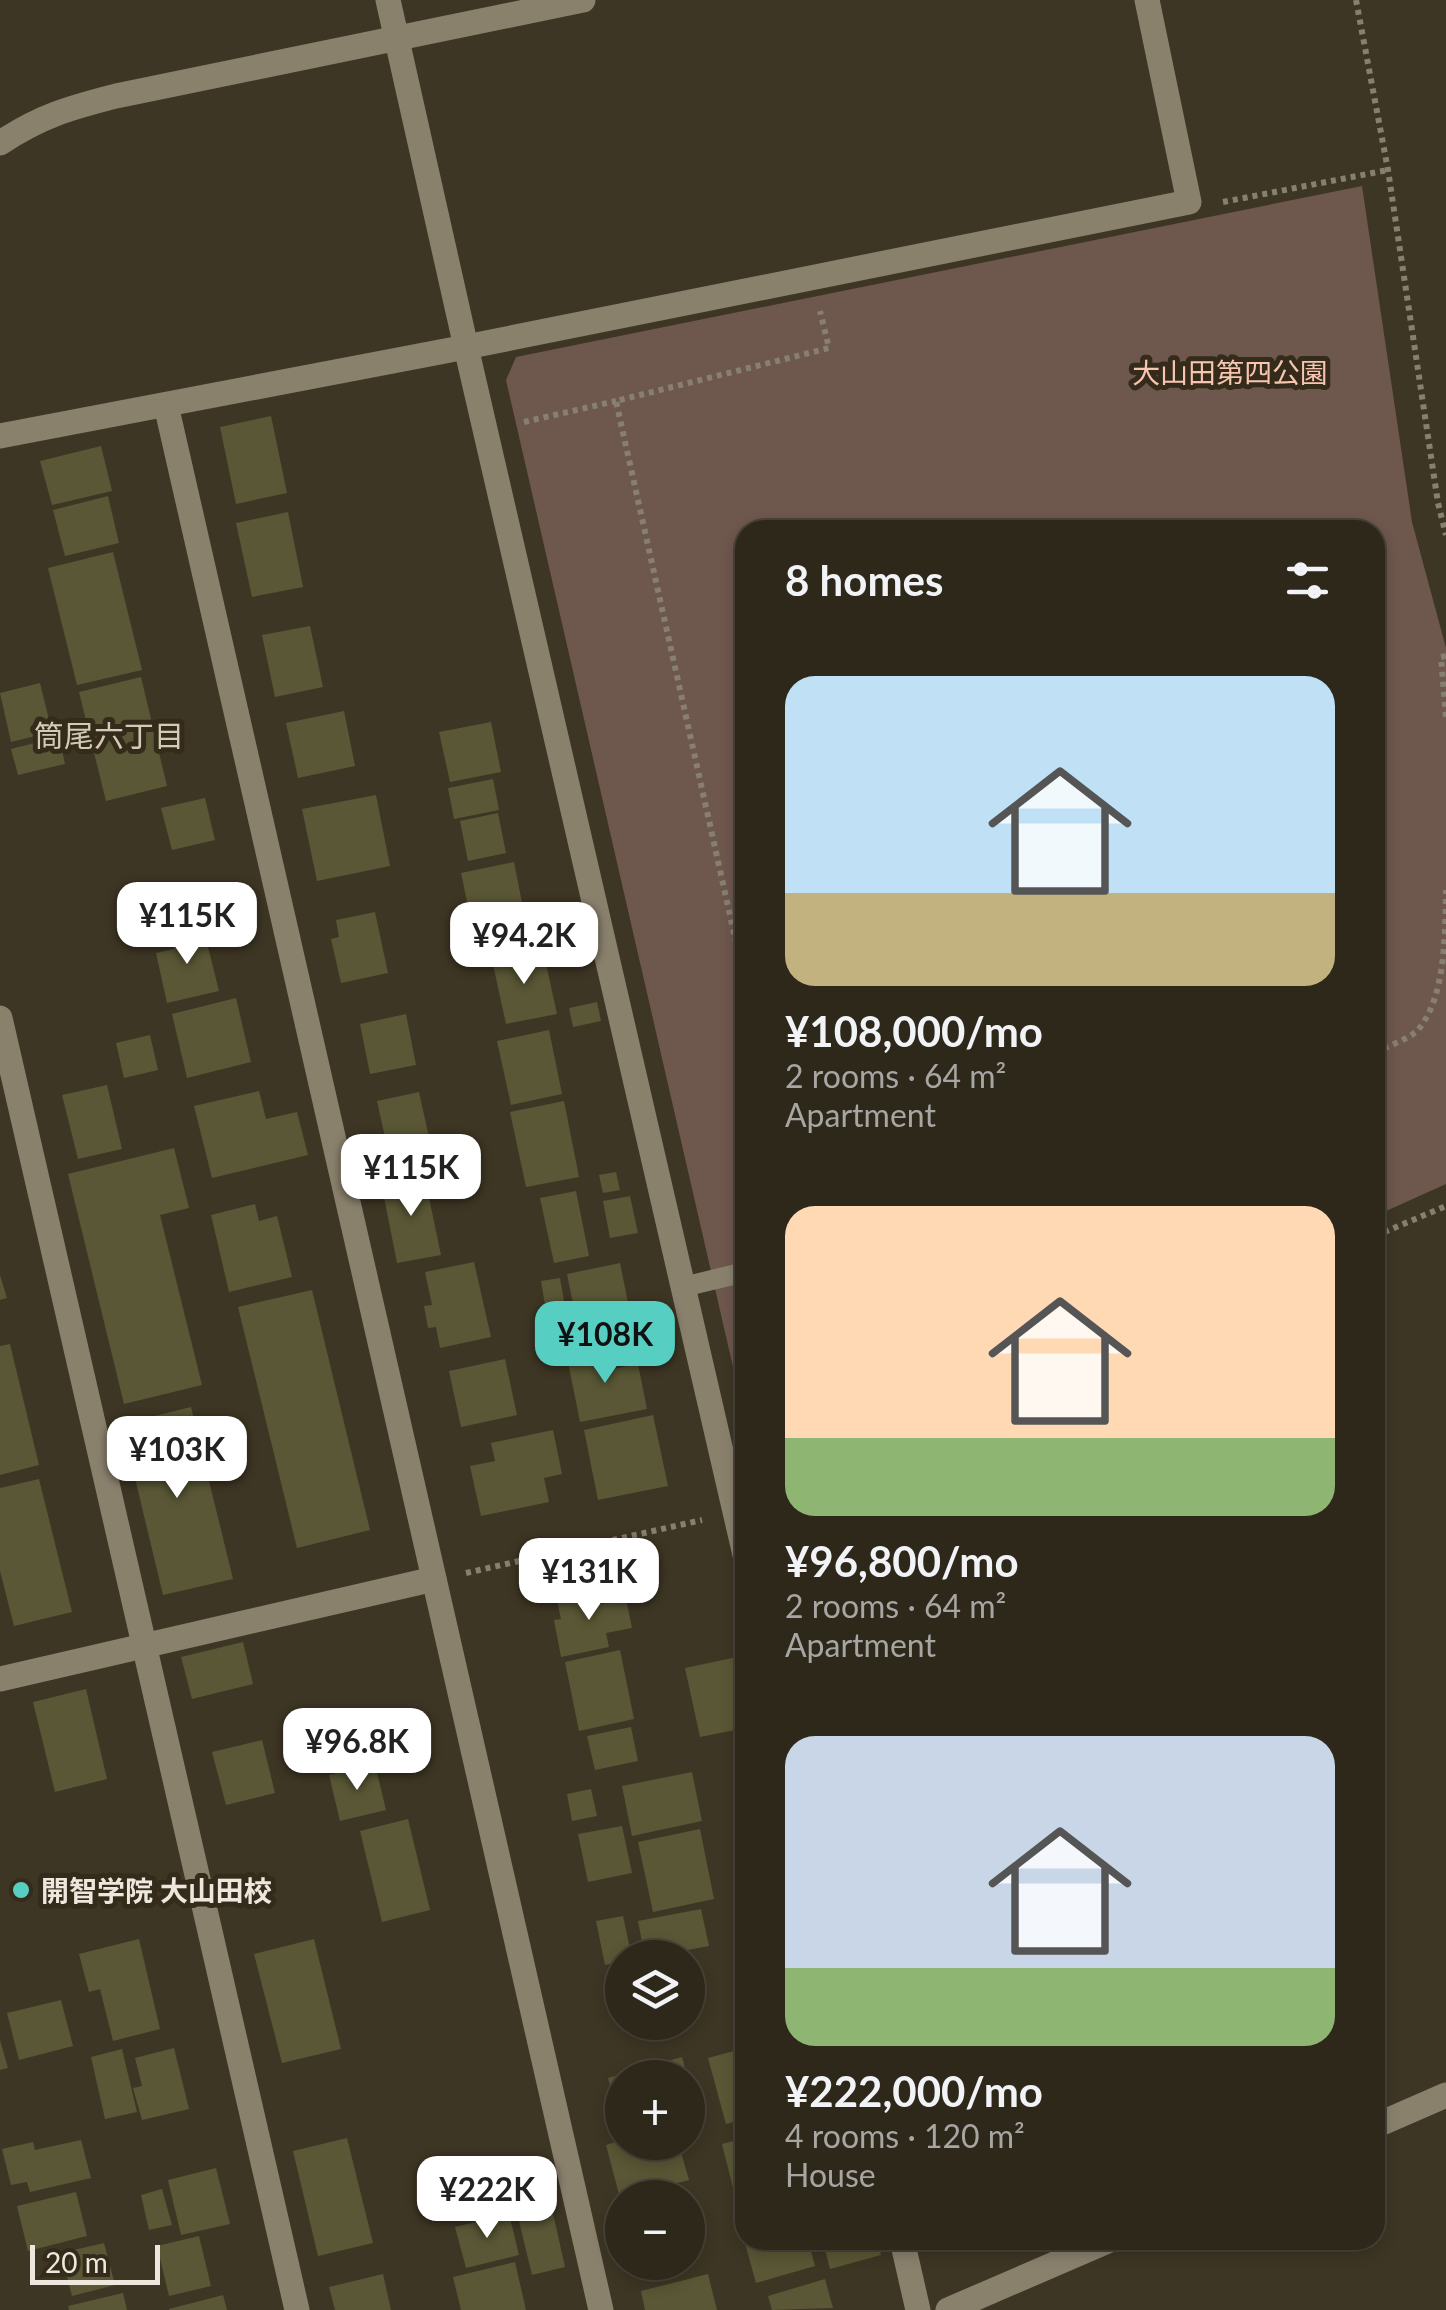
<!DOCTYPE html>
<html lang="en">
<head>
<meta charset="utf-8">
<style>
  body { margin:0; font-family:Lato,"Noto Sans JP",sans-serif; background:#3a3428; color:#f1f3f6; height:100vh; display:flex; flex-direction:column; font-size:38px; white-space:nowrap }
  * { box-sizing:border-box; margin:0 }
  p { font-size:32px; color:#a7a6a3 }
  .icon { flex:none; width:55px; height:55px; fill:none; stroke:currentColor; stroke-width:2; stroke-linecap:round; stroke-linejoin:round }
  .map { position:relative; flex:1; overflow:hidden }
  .side { position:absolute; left:735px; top:520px; width:650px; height:1730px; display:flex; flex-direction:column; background:#2e281b; border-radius:30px; box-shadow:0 5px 15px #0003,0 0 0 2px #49443a }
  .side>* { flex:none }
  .controls { position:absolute; left:605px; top:1940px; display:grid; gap:20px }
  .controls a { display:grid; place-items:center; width:100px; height:100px; border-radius:50%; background:#2e281b; box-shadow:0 5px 15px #0003,0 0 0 2px #49443a; font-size:50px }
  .scale { position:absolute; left:30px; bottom:25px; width:130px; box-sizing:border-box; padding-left:10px; border:5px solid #ede7dd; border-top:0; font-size:28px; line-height:35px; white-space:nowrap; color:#ede7dd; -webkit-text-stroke:8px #342b1b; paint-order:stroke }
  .price { position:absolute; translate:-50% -85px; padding:0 22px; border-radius:20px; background:#fff; color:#222; font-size:32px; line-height:65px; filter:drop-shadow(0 2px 5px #0008) }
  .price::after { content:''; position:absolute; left:50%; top:60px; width:30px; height:22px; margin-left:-15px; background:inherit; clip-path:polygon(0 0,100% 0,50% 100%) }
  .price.current { background:#57cec2; color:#111 }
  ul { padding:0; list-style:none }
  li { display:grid; align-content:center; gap:20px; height:530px; padding:0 50px }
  li span { display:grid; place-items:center; height:310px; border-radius:30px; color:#555 }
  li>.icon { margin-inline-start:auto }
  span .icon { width:180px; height:180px; fill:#fffc; stroke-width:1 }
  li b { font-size:42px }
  h2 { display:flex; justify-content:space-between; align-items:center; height:120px; padding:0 50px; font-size:42px }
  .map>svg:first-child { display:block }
  .green { fill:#6e574d }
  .building { fill:#595735 }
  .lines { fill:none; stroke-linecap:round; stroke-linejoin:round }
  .path { stroke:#878071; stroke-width:6; stroke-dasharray:5 5; stroke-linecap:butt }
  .lane { stroke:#8a816d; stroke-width:20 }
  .street { stroke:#8a816d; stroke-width:25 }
  .secondary { stroke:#8a816d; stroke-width:25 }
  .poi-dot { fill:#57cec2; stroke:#342b1b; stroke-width:4 }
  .labels { text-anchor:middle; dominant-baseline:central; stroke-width:10; stroke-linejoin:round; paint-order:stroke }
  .park-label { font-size:28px; fill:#f7c5b0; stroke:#342b1b }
  .poi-label { font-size:28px; font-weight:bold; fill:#ede7dd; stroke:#342b1b; text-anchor:start }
  .neighbourhood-label { font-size:30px; fill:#d4cab5; stroke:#342b1b }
</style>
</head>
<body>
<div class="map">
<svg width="1446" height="2310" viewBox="0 0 1446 2310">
  <rect width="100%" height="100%" fill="#3e3624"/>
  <!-- green -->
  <polygon class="green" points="1362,186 1412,522 1446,648 1446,1184 1375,1216 1375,530 745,530 745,1419 506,380 516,357"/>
  <!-- building -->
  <g class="building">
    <polygon points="271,416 287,493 236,504 220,427"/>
    <polygon points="101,446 112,491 52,505 40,461"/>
    <polygon points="108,496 119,543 65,556 53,510"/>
    <polygon points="288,512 303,587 252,597 236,523"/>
    <polygon points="113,552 142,670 77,685 48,568"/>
    <polygon points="310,626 323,687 275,697 262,635"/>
    <polygon points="141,677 167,786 106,801 79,692"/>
    <polygon points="40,683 52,732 11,742 0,693"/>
    <polygon points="344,711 355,766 298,778 286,723"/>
    <polygon points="491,722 501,772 450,782 439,732"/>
    <polygon points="59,737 65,764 18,775 11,749"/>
    <polygon points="493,779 499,810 454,819 448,788"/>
    <polygon points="376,795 390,866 317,881 302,809"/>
    <polygon points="205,798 215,840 172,850 161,808"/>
    <polygon points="498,813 506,853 468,861 460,821"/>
    <polygon points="514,862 528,933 476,944 461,873"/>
    <polygon points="192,884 201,918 156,929 148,894"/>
    <polygon points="375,912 388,973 341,983 331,939 339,937 336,920"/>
    <polygon points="203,927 219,991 167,1003 156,953 174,949 170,935"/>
    <polygon points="543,950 557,1014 506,1024 492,960"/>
    <polygon points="236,998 251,1062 187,1078 172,1014"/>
    <polygon points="597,1002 601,1021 573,1027 569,1008"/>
    <polygon points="406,1014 416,1065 370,1074 360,1024"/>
    <polygon points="549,1030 562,1094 511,1105 497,1041"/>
    <polygon points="150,1035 158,1070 124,1078 116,1043"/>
    <polygon points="107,1085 122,1149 78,1159 62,1095"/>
    <polygon points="259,1091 266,1119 297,1112 308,1155 212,1178 194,1106"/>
    <polygon points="419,1092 432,1151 390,1160 377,1101"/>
    <polygon points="564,1101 579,1177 526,1187 510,1112"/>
    <polygon points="174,1148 189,1208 160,1215 202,1385 124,1404 68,1174"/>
    <polygon points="616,1172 620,1190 603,1193 599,1175"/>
    <polygon points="424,1174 441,1255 397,1263 381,1182"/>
    <polygon points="576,1191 589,1256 554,1263 540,1198"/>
    <polygon points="630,1196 638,1233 610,1238 603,1201"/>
    <polygon points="255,1204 259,1221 277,1216 292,1277 229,1292 211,1215"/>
    <polygon points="474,1262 491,1337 440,1348 436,1327 428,1328 424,1306 432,1305 425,1272"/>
    <polygon points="620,1263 634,1332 581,1343 567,1274"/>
    <polygon points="0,1275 7,1298 0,1300"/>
    <polygon points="560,1278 564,1301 545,1305 541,1281"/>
    <polygon points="312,1290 370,1530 297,1548 238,1307"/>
    <polygon points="670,1329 673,1347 637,1354 634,1336"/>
    <polygon points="10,1344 39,1465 0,1475 0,1346"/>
    <polygon points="608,1348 612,1369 638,1364 647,1409 580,1422 567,1357"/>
    <polygon points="505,1359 517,1415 461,1427 449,1371"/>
    <polygon points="191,1407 233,1579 163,1595 122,1424"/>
    <polygon points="653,1415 668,1486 598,1500 584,1430"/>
    <polygon points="553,1430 562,1474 544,1478 549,1502 481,1516 470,1466 495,1461 491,1443"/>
    <polygon points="39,1479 72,1612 14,1626 0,1571 0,1488"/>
    <polygon points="593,1593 596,1605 626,1599 632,1628 606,1633 609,1647 561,1657 554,1620 561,1619 557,1600"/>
    <polygon points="243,1642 253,1684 192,1699 181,1657"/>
    <polygon points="620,1650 634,1719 579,1731 565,1662"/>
    <polygon points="737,1657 745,1696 745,1728 700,1737 685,1668"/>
    <polygon points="86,1689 107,1779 55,1792 33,1702"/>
    <polygon points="631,1727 638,1761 595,1770 587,1736"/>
    <polygon points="745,1739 745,1777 743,1777 736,1741"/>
    <polygon points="262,1740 275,1793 226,1805 212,1752"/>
    <polygon points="375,1764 386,1810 340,1821 329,1775"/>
    <polygon points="692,1772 702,1821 632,1836 622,1786"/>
    <polygon points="591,1789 597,1816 572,1821 567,1794"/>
    <polygon points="408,1819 430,1910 382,1922 360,1831"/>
    <polygon points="622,1826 632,1873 588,1882 578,1834"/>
    <polygon points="700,1829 714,1899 653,1912 638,1842"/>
    <polygon points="701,1909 709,1946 645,1958 638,1921"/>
    <polygon points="623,1916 632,1958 622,1958 622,1961 605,1965 596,1921"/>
    <polygon points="139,1939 160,2029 113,2041 100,1989 89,1992 79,1954"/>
    <polygon points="314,1939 341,2049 282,2063 254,1954"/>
    <polygon points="61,2000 73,2046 19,2060 7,2013"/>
    <polygon points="0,2040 8,2068 0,2070"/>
    <polygon points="174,2048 189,2109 142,2120 133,2088 142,2086 135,2058"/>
    <polygon points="745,2048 745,2119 726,2124 708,2058"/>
    <polygon points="122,2049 137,2112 105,2119 91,2057"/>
    <polygon points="682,2057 688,2078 622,2078 621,2124 608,2078"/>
    <polygon points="688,2079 698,2112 688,2116"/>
    <polygon points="347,2138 373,2243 318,2256 293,2151"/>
    <polygon points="745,2138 745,2193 735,2196 722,2144"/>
    <polygon points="81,2140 91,2178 30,2192 27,2182 11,2185 2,2149 33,2142 35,2150"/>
    <polygon points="622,2140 622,2142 678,2142 689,2180 620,2198 606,2145"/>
    <polygon points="216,2168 230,2224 181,2235 168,2180"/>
    <polygon points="162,2189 172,2225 149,2230 141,2195"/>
    <polygon points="76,2192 87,2236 28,2251 17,2206"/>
    <polygon points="745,2206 745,2238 744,2238 736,2209"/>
    <polygon points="552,2209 565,2267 532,2275 518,2217"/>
    <polygon points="509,2214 519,2255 466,2268 455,2227"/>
    <polygon points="199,2236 211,2286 169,2296 157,2246"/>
    <polygon points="744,2240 808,2240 815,2266 756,2283"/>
    <polygon points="826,2240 877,2240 881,2255 830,2269 823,2241"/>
    <polygon points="104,2243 115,2285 72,2296 61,2253"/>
    <polygon points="515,2262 526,2310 461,2310 453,2277"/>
    <polygon points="383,2274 391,2310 335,2310 329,2287"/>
    <polygon points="708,2274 717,2310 645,2310 641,2291"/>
    <polygon points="825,2279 833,2308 772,2310 768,2296"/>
    <polygon points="123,2293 127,2310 69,2310 68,2306"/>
    <polygon points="223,2295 227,2310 169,2310 169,2309"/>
  </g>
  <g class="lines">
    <!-- path -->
    <g class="path">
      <polyline points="1356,0 1388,170 1438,503 1446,535"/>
      <polyline points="1223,202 1388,170"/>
      <polyline points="524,422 616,401"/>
      <polyline points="1446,656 1441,657 1446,718"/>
      <polyline points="745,983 616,401 829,348 820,311"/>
      <path d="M1375,1053c13,-7 31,-13 42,-22 29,-33 28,-96 29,-141"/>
      <polyline points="1375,1236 1446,1206"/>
      <polyline points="466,1573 702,1520"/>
    </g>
    <!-- lane -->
    <polyline class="lane" points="683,1287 745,1272"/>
    <!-- street -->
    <g class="street">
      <path d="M0,143c41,-27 69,-35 116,-47l467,-96"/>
      <polyline points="166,405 601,2310"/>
      <polyline points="0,436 466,347 1189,202 1147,0"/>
      <polyline points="0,1018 297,2310"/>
      <polyline points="0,1679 434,1579"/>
      <polyline points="1375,2126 1446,2095"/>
      <polyline points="948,2310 1110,2240"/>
    </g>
    <!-- secondary -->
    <g class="secondary">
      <polyline points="388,0 466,347 745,1555"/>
      <polyline points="902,2240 918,2310"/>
    </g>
  </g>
  <!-- markers -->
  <circle class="poi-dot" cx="21" cy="1890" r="10"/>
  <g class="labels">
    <!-- park labels -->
    <g class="park-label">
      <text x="1230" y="372">大山田第四公園</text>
    </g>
    <!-- poi labels -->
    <g class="poi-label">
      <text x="41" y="1890">開智学院 大山田校</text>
    </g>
    <!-- neighbourhood labels -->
    <g class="neighbourhood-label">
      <text x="109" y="735">筒尾六丁目</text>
    </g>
  </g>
</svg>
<div class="controls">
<a><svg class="icon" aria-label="layers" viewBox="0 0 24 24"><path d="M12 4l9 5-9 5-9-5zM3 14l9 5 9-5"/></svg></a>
<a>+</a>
<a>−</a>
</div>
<div class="scale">20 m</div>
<b class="price" style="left:187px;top:967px">¥115K</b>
<b class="price" style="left:524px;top:987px">¥94.2K</b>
<b class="price" style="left:411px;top:1219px">¥115K</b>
<b class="price current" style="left:605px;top:1386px">¥108K</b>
<b class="price" style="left:177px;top:1501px">¥103K</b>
<b class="price" style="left:589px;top:1623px">¥131K</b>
<b class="price" style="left:357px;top:1793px">¥96.8K</b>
<b class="price" style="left:487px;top:2241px">¥222K</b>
<section class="side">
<h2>8 homes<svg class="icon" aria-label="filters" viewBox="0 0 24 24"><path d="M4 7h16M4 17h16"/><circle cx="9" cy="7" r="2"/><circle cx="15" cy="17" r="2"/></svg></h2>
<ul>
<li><span style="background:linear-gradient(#bfe0f5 70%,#c2b280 0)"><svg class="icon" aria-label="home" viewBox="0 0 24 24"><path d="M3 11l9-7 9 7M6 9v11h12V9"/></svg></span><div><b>¥108,000/mo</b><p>2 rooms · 64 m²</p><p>Apartment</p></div></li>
<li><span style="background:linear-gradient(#ffd9b3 75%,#8fb573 0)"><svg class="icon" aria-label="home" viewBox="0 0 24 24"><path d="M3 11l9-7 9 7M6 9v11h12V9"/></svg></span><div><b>¥96,800/mo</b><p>2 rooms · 64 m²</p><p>Apartment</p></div></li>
<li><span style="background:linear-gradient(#c9d6e8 75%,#8fb573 0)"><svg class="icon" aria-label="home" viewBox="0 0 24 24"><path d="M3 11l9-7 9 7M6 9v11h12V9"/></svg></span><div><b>¥222,000/mo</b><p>4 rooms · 120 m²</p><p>House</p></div></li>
</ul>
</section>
</div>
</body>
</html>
